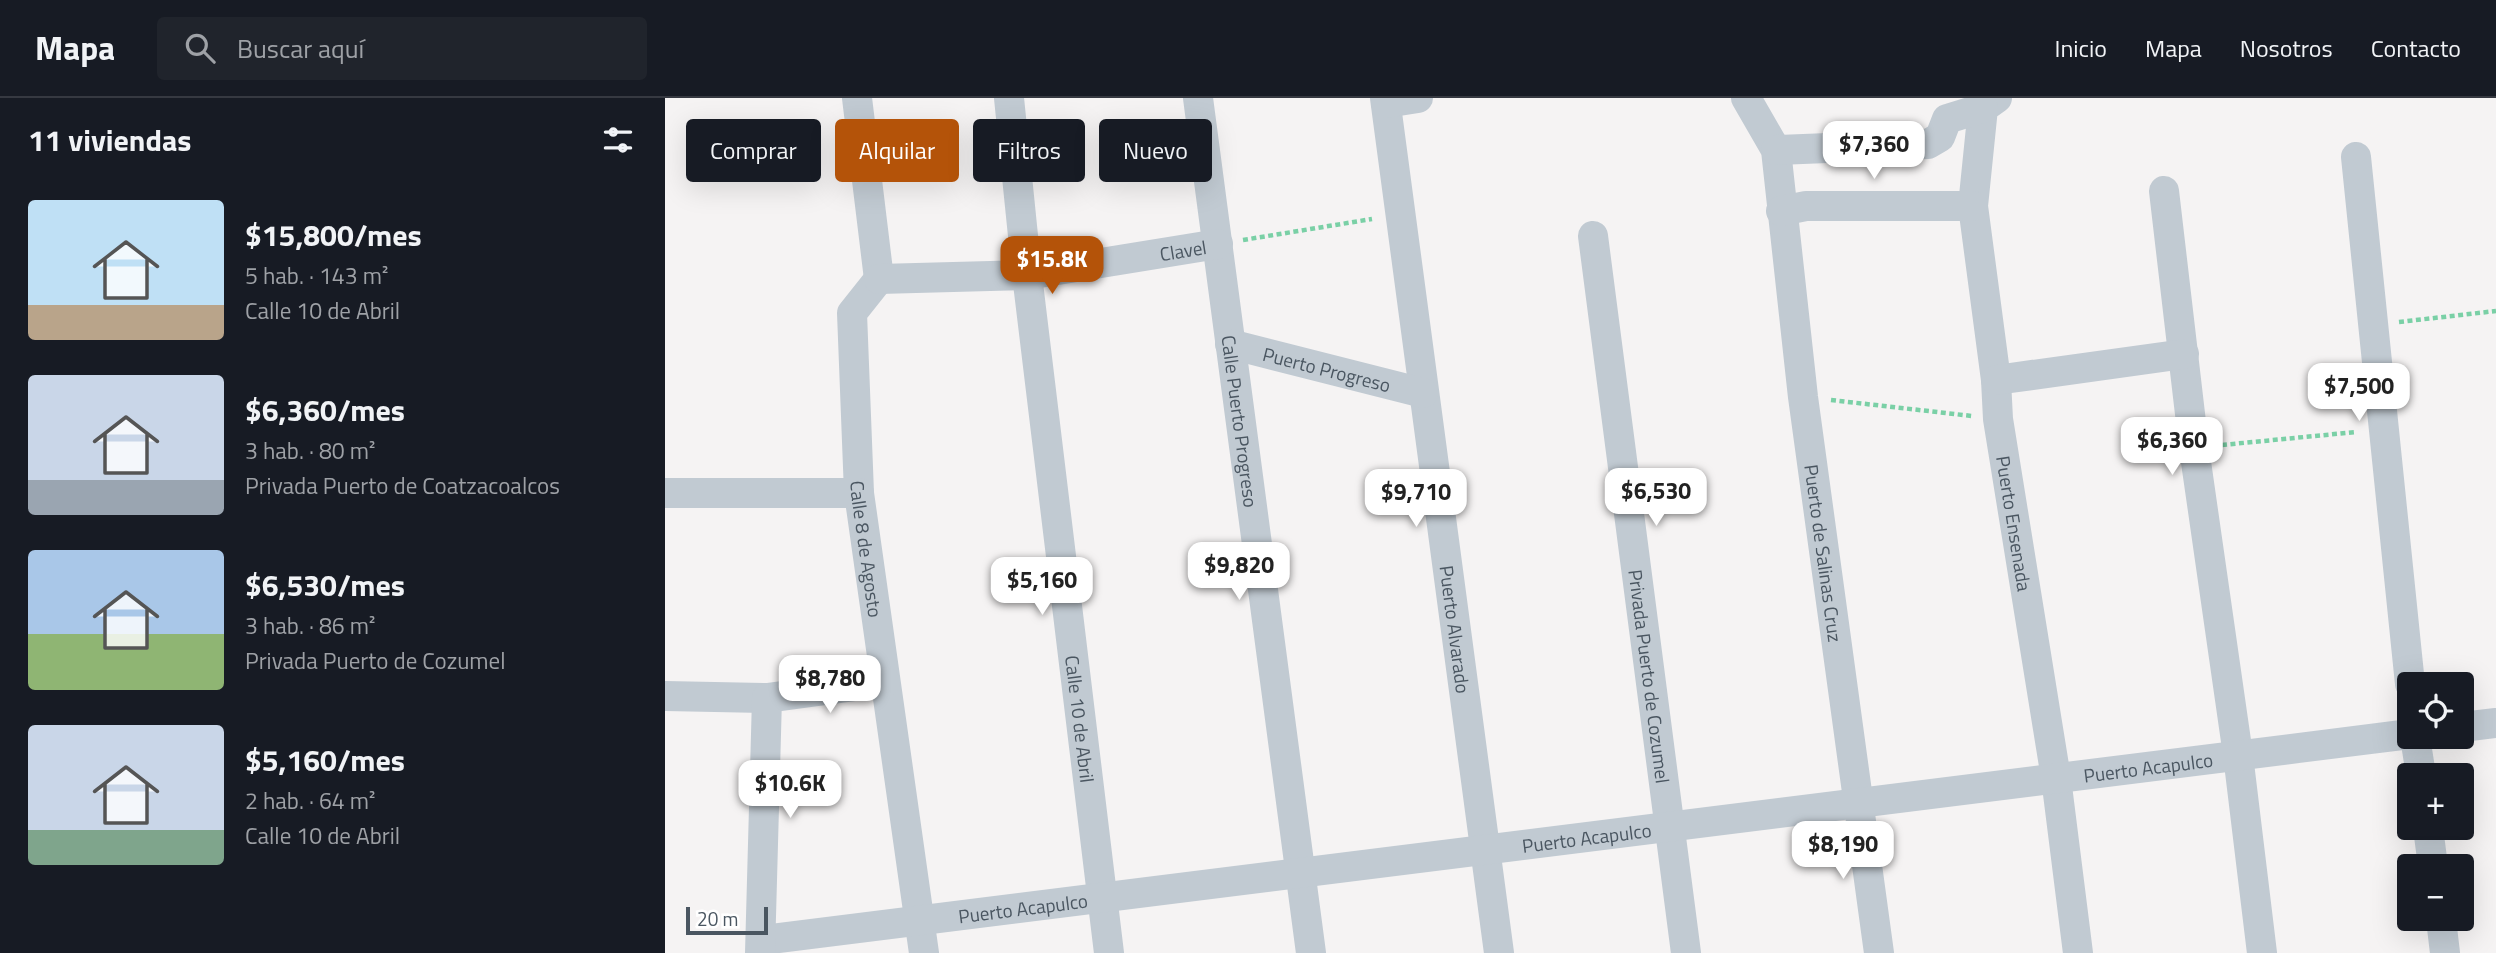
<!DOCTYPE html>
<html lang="es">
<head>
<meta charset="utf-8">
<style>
  body { margin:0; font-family:"Titillium Web",sans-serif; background:#20242c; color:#f1f3f6; height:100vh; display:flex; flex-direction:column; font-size:26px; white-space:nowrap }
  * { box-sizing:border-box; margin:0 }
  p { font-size:23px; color:#9ea1a6 }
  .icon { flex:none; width:38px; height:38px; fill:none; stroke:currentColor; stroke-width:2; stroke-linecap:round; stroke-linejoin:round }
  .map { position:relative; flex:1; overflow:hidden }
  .sheet { display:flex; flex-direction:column; background:#171b24; width:665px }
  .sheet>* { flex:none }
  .hud { position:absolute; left:21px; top:21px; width:665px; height:63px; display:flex; gap:14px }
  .fabs { position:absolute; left:1732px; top:574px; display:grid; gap:14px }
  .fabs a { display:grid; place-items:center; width:77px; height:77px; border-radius:7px; background:#171b24; box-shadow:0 7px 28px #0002; font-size:35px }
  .scale { position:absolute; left:21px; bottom:18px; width:82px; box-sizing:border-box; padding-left:7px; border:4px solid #4a5661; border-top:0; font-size:19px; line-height:24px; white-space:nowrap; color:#4a5661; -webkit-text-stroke:5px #fff; paint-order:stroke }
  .price { position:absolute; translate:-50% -60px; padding:0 16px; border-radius:14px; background:#fff; color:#222; font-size:23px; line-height:46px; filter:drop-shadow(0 2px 4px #0008) }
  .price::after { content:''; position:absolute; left:50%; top:42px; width:21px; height:16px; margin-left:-10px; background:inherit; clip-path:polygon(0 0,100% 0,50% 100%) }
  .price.on { background:#b45309; color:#fff }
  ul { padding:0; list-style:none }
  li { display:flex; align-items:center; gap:21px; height:175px; padding:0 28px }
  li span { display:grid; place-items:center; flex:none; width:196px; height:140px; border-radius:7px; color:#555 }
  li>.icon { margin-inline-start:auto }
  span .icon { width:84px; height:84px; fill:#fffc; stroke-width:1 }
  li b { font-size:30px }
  h2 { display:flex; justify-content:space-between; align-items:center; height:84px; padding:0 28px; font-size:30px }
  .pill { padding:0 24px; border-radius:7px; background:#171b24; box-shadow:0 7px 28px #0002; font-size:24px; line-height:63px }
  .pill.on { background:#b45309; color:#fff }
  header { display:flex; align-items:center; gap:42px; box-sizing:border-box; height:98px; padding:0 35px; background:#171b24; border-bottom:2px solid #363941 }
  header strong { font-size:33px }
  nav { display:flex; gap:38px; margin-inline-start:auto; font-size:24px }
  .search { width:490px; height:63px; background:#20242c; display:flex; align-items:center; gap:18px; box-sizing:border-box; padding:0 24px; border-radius:7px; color:#9ea1a6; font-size:26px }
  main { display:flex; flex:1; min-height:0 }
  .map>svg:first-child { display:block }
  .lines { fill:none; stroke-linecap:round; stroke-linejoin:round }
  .path { stroke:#7ad0a6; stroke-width:4.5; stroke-dasharray:5 3.5; stroke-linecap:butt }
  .minor { stroke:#c1cad2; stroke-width:30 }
  .labels { text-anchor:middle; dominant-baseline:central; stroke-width:5; stroke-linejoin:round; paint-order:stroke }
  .street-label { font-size:19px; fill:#4a5661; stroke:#fff }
</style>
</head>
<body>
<header>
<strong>Mapa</strong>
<div class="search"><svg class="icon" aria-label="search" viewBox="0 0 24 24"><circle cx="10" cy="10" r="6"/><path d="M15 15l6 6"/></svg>Buscar aquí</div>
<nav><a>Inicio</a><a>Mapa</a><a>Nosotros</a><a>Contacto</a></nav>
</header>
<main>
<section class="sheet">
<h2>11 viviendas<svg class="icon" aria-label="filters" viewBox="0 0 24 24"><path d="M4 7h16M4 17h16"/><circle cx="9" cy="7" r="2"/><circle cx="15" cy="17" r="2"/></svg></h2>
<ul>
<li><span style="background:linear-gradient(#bfe0f5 75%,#b9a48a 0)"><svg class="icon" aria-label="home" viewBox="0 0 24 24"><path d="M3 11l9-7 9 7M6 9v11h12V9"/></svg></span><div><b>$15,800/mes</b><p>5 hab. · 143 m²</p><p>Calle 10 de Abril</p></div></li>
<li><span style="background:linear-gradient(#c9d6e8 75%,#9aa5b1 0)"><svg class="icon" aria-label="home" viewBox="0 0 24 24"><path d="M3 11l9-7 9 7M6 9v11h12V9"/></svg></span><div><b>$6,360/mes</b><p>3 hab. · 80 m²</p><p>Privada Puerto de Coatzacoalcos</p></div></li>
<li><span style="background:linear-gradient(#a9c7e8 60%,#8fb573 0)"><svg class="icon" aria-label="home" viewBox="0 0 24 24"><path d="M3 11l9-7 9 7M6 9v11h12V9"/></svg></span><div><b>$6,530/mes</b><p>3 hab. · 86 m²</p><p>Privada Puerto de Cozumel</p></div></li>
<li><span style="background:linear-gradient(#c9d6e8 75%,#7fa58c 0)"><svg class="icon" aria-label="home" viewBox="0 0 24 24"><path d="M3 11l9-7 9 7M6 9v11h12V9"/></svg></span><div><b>$5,160/mes</b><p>2 hab. · 64 m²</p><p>Calle 10 de Abril</p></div></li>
</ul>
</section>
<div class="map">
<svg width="1831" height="855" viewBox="0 0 1831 855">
  <rect width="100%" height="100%" fill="#f5f3f3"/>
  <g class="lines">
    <!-- path -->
    <g class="path">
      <polyline points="578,142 707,121"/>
      <polyline points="1734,224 1831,213"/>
      <polyline points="1166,302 1307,318"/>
      <polyline points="1557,347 1691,334"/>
    </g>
    <!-- minor -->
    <g class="minor">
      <polyline points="192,0 214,181"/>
      <path id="s1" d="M344,0l18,177 82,678"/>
      <path id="s2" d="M533,0l113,855"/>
      <path id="s3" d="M720,0l114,855"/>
      <path id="s4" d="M1081,0l30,52 27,247 76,556"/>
      <path id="s5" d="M1332,0l-14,10 -10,98 23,174 2,39 58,359 22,175"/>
      <polyline points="721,5 753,0"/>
      <polyline points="1111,52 1263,46 1275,39 1282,21 1318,10"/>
      <polyline points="1691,59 1745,586"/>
      <polyline points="1499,93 1529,350 1573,657 1597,855"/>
      <polyline points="1116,113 1141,108 1308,108"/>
      <path id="s6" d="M928,138l93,717"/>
      <path id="s7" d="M214,181l-27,34 7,180 65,460"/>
      <path id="s8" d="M214,181l148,-4 191,-31"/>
      <path id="s9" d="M565,246l193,49"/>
      <polyline points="1331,282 1519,256"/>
      <polyline points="0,395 194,395"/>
      <polyline points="0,598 102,600 220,584"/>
      <polyline points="1797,629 1831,625"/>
      <polyline points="1750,639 1756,677"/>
      <polyline points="1763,730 1768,768"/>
      <polyline points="1776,821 1780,855"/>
      <path id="s10" d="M98,842l1647,-206"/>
      <polyline points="95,855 102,600"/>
    </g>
  </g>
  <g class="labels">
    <!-- street labels -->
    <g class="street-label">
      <text stroke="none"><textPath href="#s8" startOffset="306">Clavel</textPath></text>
      <text stroke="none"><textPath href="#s9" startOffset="100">Puerto Progreso</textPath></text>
      <text stroke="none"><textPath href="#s2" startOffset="326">Calle Puerto Progreso</textPath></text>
      <text stroke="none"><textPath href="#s5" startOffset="436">Puerto Ensenada</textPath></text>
      <text stroke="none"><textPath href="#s7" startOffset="280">Calle 8 de Agosto</textPath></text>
      <text stroke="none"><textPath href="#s4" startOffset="466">Puerto de Salinas Cruz</textPath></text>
      <text stroke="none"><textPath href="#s3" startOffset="536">Puerto Alvarado</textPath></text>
      <text stroke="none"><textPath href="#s6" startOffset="444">Privada Puerto de Cozumel</textPath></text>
      <text stroke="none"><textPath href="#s1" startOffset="625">Calle 10 de Abril</textPath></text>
      <text stroke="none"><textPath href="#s10" startOffset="1396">Puerto Acapulco</textPath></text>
      <text stroke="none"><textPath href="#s10" startOffset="830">Puerto Acapulco</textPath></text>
      <text stroke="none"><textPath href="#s10" startOffset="262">Puerto Acapulco</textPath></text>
    </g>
  </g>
</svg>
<div class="fabs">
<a><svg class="icon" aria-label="locate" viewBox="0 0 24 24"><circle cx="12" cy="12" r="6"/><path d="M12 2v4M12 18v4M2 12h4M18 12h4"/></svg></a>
<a>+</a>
<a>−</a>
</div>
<div class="scale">20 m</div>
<b class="price" style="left:1209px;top:83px">$7,360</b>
<b class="price on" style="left:387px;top:198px">$15.8K</b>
<b class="price" style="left:1694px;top:325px">$7,500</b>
<b class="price" style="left:1507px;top:379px">$6,360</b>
<b class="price" style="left:991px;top:430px">$6,530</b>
<b class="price" style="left:751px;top:431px">$9,710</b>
<b class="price" style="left:574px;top:504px">$9,820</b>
<b class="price" style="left:377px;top:519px">$5,160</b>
<b class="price" style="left:165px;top:617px">$8,780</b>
<b class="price" style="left:125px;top:722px">$10.6K</b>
<b class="price" style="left:1178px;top:783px">$8,190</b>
<div class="hud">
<a class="pill">Comprar</a>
<a class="pill on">Alquilar</a>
<a class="pill">Filtros</a>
<a class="pill">Nuevo</a>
</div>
</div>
</main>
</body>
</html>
